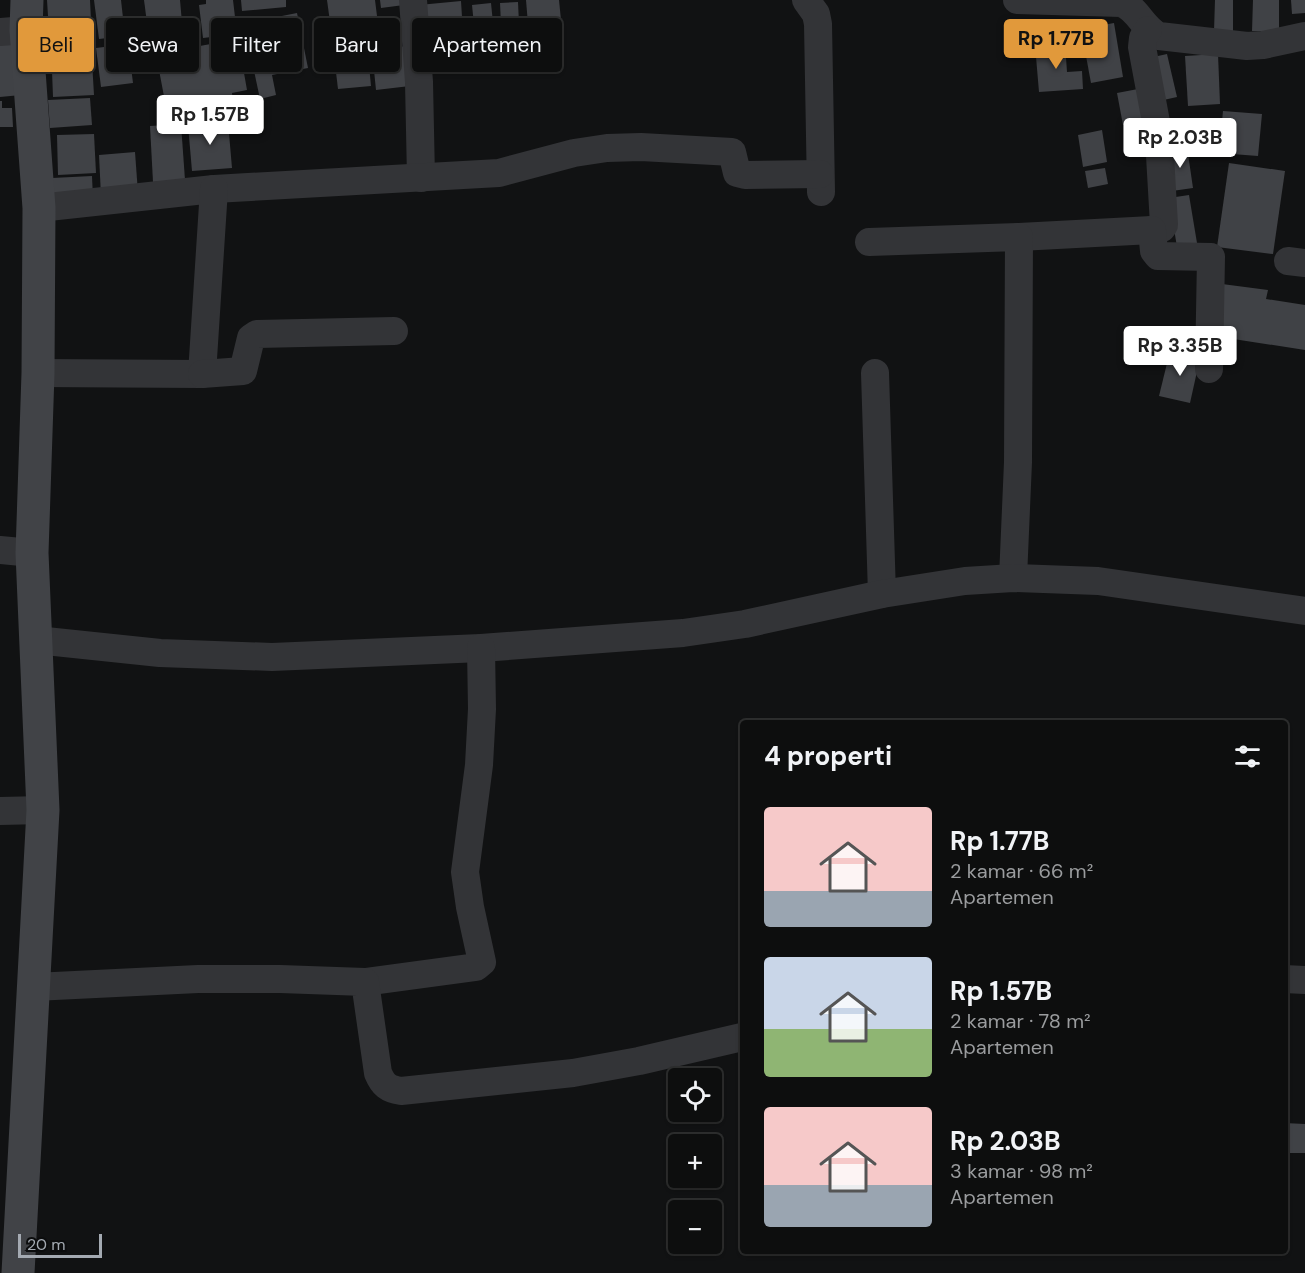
<!DOCTYPE html>
<html lang="id">
<head>
<meta charset="utf-8">
<style>
  body { margin:0; font-family:"DM Sans",sans-serif; background:#1b1c1c; color:#f1f3f6; height:100vh; display:flex; flex-direction:column; font-size:22px; white-space:nowrap }
  * { box-sizing:border-box; margin:0 }
  p { font-size:20px; color:#9a9c9e }
  .icon { flex:none; width:33px; height:33px; fill:none; stroke:currentColor; stroke-width:2; stroke-linecap:round; stroke-linejoin:round }
  .map { position:relative; flex:1; overflow:hidden }
  .drawer { position:absolute; left:740px; top:720px; width:548px; height:534px; display:flex; flex-direction:column; background:#0d0e0e; border-radius:6px; box-shadow:0 2px 4px #0004,0 0 0 2px #2d2e2e }
  .drawer>* { flex:none }
  .banner { position:absolute; left:18px; top:18px; width:570px; height:54px; display:flex; gap:12px }
  .controls { position:absolute; left:668px; top:1068px; display:grid; gap:12px }
  .controls a { display:grid; place-items:center; width:54px; height:54px; border-radius:6px; background:#0d0e0e; box-shadow:0 2px 4px #0004,0 0 0 2px #2d2e2e; font-size:30px }
  .scale { position:absolute; left:18px; bottom:15px; width:84px; box-sizing:border-box; padding-left:6px; border:3px solid #a4aab2; border-top:0; font-size:16px; line-height:21px; white-space:nowrap; color:#a4aab2; -webkit-text-stroke:4px #0c0d0e; paint-order:stroke }
  .price { position:absolute; translate:-50% -51px; padding:0 14px; border-radius:6px; background:#fff; color:#222; font-size:20px; line-height:39px; filter:drop-shadow(0 2px 3px #0008) }
  .price::after { content:''; position:absolute; left:50%; top:36px; width:18px; height:14px; margin-left:-9px; background:inherit; clip-path:polygon(0 0,100% 0,50% 100%) }
  .price.selected { background:#e1993b; color:#111 }
  ul { padding:0; list-style:none }
  li { display:flex; align-items:center; gap:18px; height:150px; padding:0 24px }
  li span { display:grid; place-items:center; flex:none; width:168px; height:120px; border-radius:6px; color:#555 }
  li>.icon { margin-inline-start:auto }
  span .icon { width:72px; height:72px; fill:#fffc; stroke-width:1 }
  li b { font-size:26px }
  h2 { display:flex; justify-content:space-between; align-items:center; height:72px; padding:0 24px; font-size:26px }
  .tag { padding:0 21px; border-radius:6px; background:#0d0e0e; box-shadow:0 2px 4px #0004,0 0 0 2px #2d2e2e; font-size:21px; line-height:54px }
  .tag.selected { background:#e1993b; color:#111 }
  .map>svg:first-child { display:block }
  .building { fill:#404246 }
  .lines { fill:none; stroke-linecap:round; stroke-linejoin:round }
  .street { stroke:#333437; stroke-width:28 }
  .secondary { stroke:#414347; stroke-width:33 }
</style>
</head>
<body>
<div class="map">
<svg width="1305" height="1273" viewBox="0 0 1305 1273">
  <rect width="100%" height="100%" fill="#111213"/>
  <!-- building -->
  <g class="building">
    <polygon points="47,0 90,0 92,40 44,43 42,17 48,16"/>
    <polygon points="94,0 121,0 125,36 99,39"/>
    <polygon points="144,0 180,0 183,34 149,38"/>
    <polygon points="206,0 233,0 237,34 203,38 199,5 206,4"/>
    <polygon points="241,0 286,0 286,7 242,11"/>
    <polygon points="327,0 375,0 377,16 330,22"/>
    <polygon points="380,0 403,0 404,5 381,8"/>
    <polygon points="526,0 559,0 561,20 528,24"/>
    <polygon points="1215,0 1233,0 1233,31 1214,31"/>
    <polygon points="1253,0 1279,0 1279,31 1252,31"/>
    <polygon points="1291,0 1305,0 1305,13 1292,14"/>
    <polygon points="461,1 463,32 421,35 419,5"/>
    <polygon points="518,2 520,45 502,45 500,3"/>
    <polygon points="491,3 494,33 475,35 472,5"/>
    <polygon points="297,13 308,68 272,75 276,95 260,99 250,52 264,49 263,40 246,44 242,24"/>
    <polygon points="1114,23 1123,77 1091,83 1081,29"/>
    <polygon points="462,38 465,68 429,72 426,42"/>
    <polygon points="238,39 247,90 232,93 233,101 210,105 209,99 166,107 156,54"/>
    <polygon points="392,39 393,48 406,46 410,86 376,90 371,41"/>
    <polygon points="16,43 21,95 0,97 0,45"/>
    <polygon points="1065,43 1067,72 1082,71 1083,89 1039,92 1035,45"/>
    <polygon points="91,44 94,95 53,97 52,71 66,70 65,46"/>
    <polygon points="128,44 133,83 101,87 96,48"/>
    <polygon points="367,44 371,86 338,89 333,47"/>
    <polygon points="1167,54 1177,97 1159,101 1149,58"/>
    <polygon points="1218,54 1220,104 1188,106 1185,56"/>
    <polygon points="1138,89 1143,121 1123,125 1117,93"/>
    <polygon points="90,98 92,125 50,128 48,100"/>
    <polygon points="0,101 2,101 2,108 12,108 13,127 0,127"/>
    <polygon points="1223,111 1262,114 1258,156 1219,153"/>
    <polygon points="228,122 232,168 192,171 188,125"/>
    <polygon points="181,124 185,180 153,182 150,126"/>
    <polygon points="1199,124 1201,141 1168,146 1166,129"/>
    <polygon points="1102,130 1107,162 1083,167 1078,135"/>
    <polygon points="94,134 96,173 58,175 57,135"/>
    <polygon points="1187,147 1193,188 1172,191 1166,150"/>
    <polygon points="135,152 138,193 101,196 99,155"/>
    <polygon points="1229,163 1285,171 1273,254 1217,247"/>
    <polygon points="1105,168 1108,184 1088,188 1085,171"/>
    <polygon points="92,176 93,199 54,202 52,178"/>
    <polygon points="1189,195 1197,243 1177,247 1169,198"/>
    <polygon points="1222,284 1268,290 1266,299 1305,305 1305,350 1214,336"/>
    <polygon points="1170,351 1200,358 1190,403 1159,396"/>
    <polygon points="1284,1123 1305,1124 1305,1153 1284,1153"/>
  </g>
  <g class="lines">
    <!-- street -->
    <g class="street">
      <polyline points="413,0 419,82 421,178"/>
      <polyline points="806,0 816,14 818,24 821,192"/>
      <path d="M1017,0l104,3c17,5 21,25 38,33l88,10 16,-1 42,-9"/>
      <polyline points="1148,30 1143,38 1142,47 1159,138 1164,225 1162,228 1152,230"/>
      <polyline points="0,32 26,30"/>
      <polyline points="39,208 214,189 499,173 574,153 607,148 641,147 732,152 737,173 745,175 820,174"/>
      <polyline points="1019,237 1152,230 1154,251 1158,256 1211,257 1209,369"/>
      <polyline points="869,242 1019,237 1018,462 1013,578"/>
      <polyline points="1288,261 1305,263"/>
      <polyline points="38,373 202,374 214,189"/>
      <polyline points="875,373 882,594"/>
      <polyline points="202,374 243,371 251,338 257,334 394,331"/>
      <polyline points="0,550 32,553"/>
      <polyline points="36,640 160,653 272,657 481,648 683,633 745,624 882,594 965,581 1013,578 1098,581 1305,611"/>
      <polyline points="0,811 43,810"/>
      <polyline points="1284,979 1305,980"/>
      <polyline points="365,982 476,967 482,962 470,907 465,872 479,765 482,709 481,648"/>
      <path d="M34,987l164,-8h82l85,3 13,91c5,12 10,16 23,18l172,-18 66,-12 103,-24"/>
    </g>
    <!-- secondary -->
    <polyline class="secondary" points="18,1273 43,810 32,553 38,373 39,208 26,30 27,0"/>
  </g>
</svg>
<div class="controls">
<a><svg class="icon" aria-label="locate" viewBox="0 0 24 24"><circle cx="12" cy="12" r="6"/><path d="M12 2v4M12 18v4M2 12h4M18 12h4"/></svg></a>
<a>+</a>
<a>−</a>
</div>
<div class="scale">20 m</div>
<b class="price selected" style="left:1056px;top:70px">Rp 1.77B</b>
<b class="price" style="left:210px;top:146px">Rp 1.57B</b>
<b class="price" style="left:1180px;top:169px">Rp 2.03B</b>
<b class="price" style="left:1180px;top:377px">Rp 3.35B</b>
<div class="banner">
<a class="tag selected">Beli</a>
<a class="tag">Sewa</a>
<a class="tag">Filter</a>
<a class="tag">Baru</a>
<a class="tag">Apartemen</a>
</div>
<section class="drawer">
<h2>4 properti<svg class="icon" aria-label="filters" viewBox="0 0 24 24"><path d="M4 7h16M4 17h16"/><circle cx="9" cy="7" r="2"/><circle cx="15" cy="17" r="2"/></svg></h2>
<ul>
<li><span style="background:linear-gradient(#f6c9c9 70%,#9aa5b1 0)"><svg class="icon" aria-label="home" viewBox="0 0 24 24"><path d="M3 11l9-7 9 7M6 9v11h12V9"/></svg></span><div><b>Rp 1.77B</b><p>2 kamar · 66 m²</p><p>Apartemen</p></div></li>
<li><span style="background:linear-gradient(#c9d6e8 60%,#8fb573 0)"><svg class="icon" aria-label="home" viewBox="0 0 24 24"><path d="M3 11l9-7 9 7M6 9v11h12V9"/></svg></span><div><b>Rp 1.57B</b><p>2 kamar · 78 m²</p><p>Apartemen</p></div></li>
<li><span style="background:linear-gradient(#f6c9c9 65%,#9aa5b1 0)"><svg class="icon" aria-label="home" viewBox="0 0 24 24"><path d="M3 11l9-7 9 7M6 9v11h12V9"/></svg></span><div><b>Rp 2.03B</b><p>3 kamar · 98 m²</p><p>Apartemen</p></div></li>
</ul>
</section>
</div>
</body>
</html>
